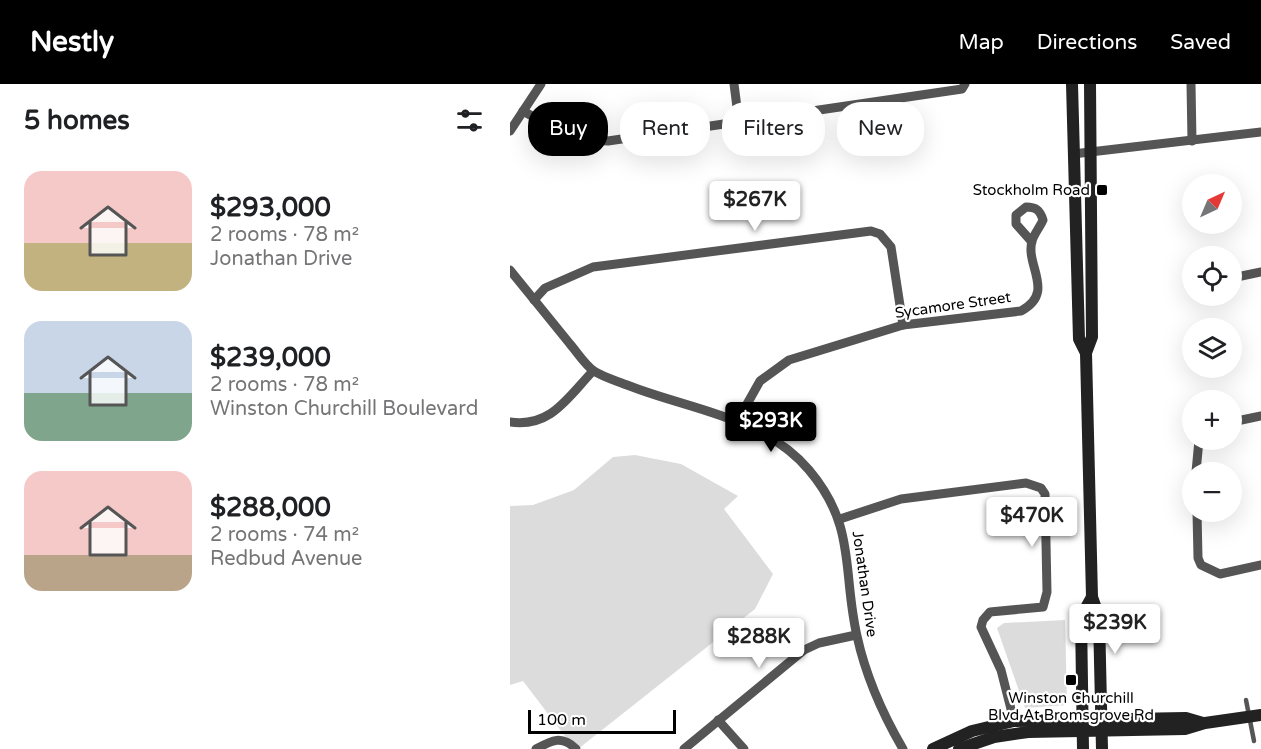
<!DOCTYPE html>
<html lang="en">
<head>
<meta charset="utf-8">
<style>
  body { margin:0; font-family:"Varela Round",sans-serif; background:#f2f2f2; color:#202124; height:100vh; display:flex; flex-direction:column; font-size:22px; white-space:nowrap }
  * { box-sizing:border-box; margin:0 }
  p { font-size:20px; color:#757577 }
  .icon { flex:none; width:33px; height:33px; fill:none; stroke:currentColor; stroke-width:2; stroke-linecap:round; stroke-linejoin:round }
  .map { position:relative; flex:1; overflow:hidden }
  .panel { display:flex; flex-direction:column; background:#fff; width:510px }
  .panel>* { flex:none }
  .guide { position:absolute; left:18px; top:18px; width:570px; height:54px; display:flex; gap:12px }
  .needle { width:39px; rotate:44deg }
  .tools { position:absolute; left:672px; top:90px; display:grid; gap:12px }
  .tools a { display:grid; place-items:center; width:60px; height:60px; border-radius:50%; background:#fff; box-shadow:0 6px 24px #0002; font-size:30px }
  .scale { position:absolute; left:18px; bottom:15px; width:148px; box-sizing:border-box; padding-left:6px; border:3px solid #000; border-top:0; font-size:16px; line-height:21px; white-space:nowrap; color:#000; -webkit-text-stroke:4px #fff; paint-order:stroke }
  .price { position:absolute; translate:-50% -51px; padding:0 14px; border-radius:6px; background:#fff; color:#222; font-size:20px; line-height:39px; filter:drop-shadow(0 2px 3px #0008) }
  .price::after { content:''; position:absolute; left:50%; top:36px; width:18px; height:14px; margin-left:-9px; background:inherit; clip-path:polygon(0 0,100% 0,50% 100%) }
  .price.active { background:#000; color:#fff }
  ul { padding:0; list-style:none }
  li { display:flex; align-items:center; gap:18px; height:150px; padding:0 24px }
  li span { display:grid; place-items:center; flex:none; width:168px; height:120px; border-radius:18px; color:#555 }
  li>.icon { margin-inline-start:auto }
  span .icon { width:72px; height:72px; fill:#fffc; stroke-width:1 }
  li b { font-size:26px }
  h2 { display:flex; justify-content:space-between; align-items:center; height:72px; padding:0 24px; font-size:26px }
  .chip { padding:0 21px; border-radius:24px; background:#fff; box-shadow:0 6px 24px #0002; font-size:21px; line-height:54px }
  .chip.active { background:#000; color:#fff }
  header { display:flex; align-items:center; gap:36px; box-sizing:border-box; height:84px; padding:0 30px; background:#000; color:#fff }
  header strong { font-size:28px }
  nav { display:flex; gap:33px; margin-inline-start:auto; font-size:21px }
  main { display:flex; flex:1; min-height:0 }
  .map>svg:first-child { display:block }
  .green { fill:#dcdcdc }
  .lines { fill:none; stroke-linecap:round; stroke-linejoin:round }
  .lane { stroke:#555; stroke-width:4.5 }
  .street { stroke:#555; stroke-width:9 }
  .secondary { stroke:#222; stroke-width:12 }
  .poi-dot { fill:#000; stroke:#fff; stroke-width:2 }
  .labels { text-anchor:middle; dominant-baseline:central; stroke-width:4.5; stroke-linejoin:round; paint-order:stroke }
  .poi-label { font-size:15px; fill:#000; stroke:#fff; text-anchor:end }
  .street-label { font-size:15px; fill:#000; stroke:#fff }
</style>
</head>
<body>
<header>
<strong>Nestly</strong>
<nav><a>Map</a><a>Directions</a><a>Saved</a></nav>
</header>
<main>
<section class="panel">
<h2>5 homes<svg class="icon" aria-label="filters" viewBox="0 0 24 24"><path d="M4 7h16M4 17h16"/><circle cx="9" cy="7" r="2"/><circle cx="15" cy="17" r="2"/></svg></h2>
<ul>
<li><span style="background:linear-gradient(#f6c9c9 60%,#c2b280 0)"><svg class="icon" aria-label="home" viewBox="0 0 24 24"><path d="M3 11l9-7 9 7M6 9v11h12V9"/></svg></span><div><b>$293,000</b><p>2 rooms · 78 m²</p><p>Jonathan Drive</p></div></li>
<li><span style="background:linear-gradient(#c9d6e8 60%,#7fa58c 0)"><svg class="icon" aria-label="home" viewBox="0 0 24 24"><path d="M3 11l9-7 9 7M6 9v11h12V9"/></svg></span><div><b>$239,000</b><p>2 rooms · 78 m²</p><p>Winston Churchill Boulevard</p></div></li>
<li><span style="background:linear-gradient(#f6c9c9 70%,#b9a48a 0)"><svg class="icon" aria-label="home" viewBox="0 0 24 24"><path d="M3 11l9-7 9 7M6 9v11h12V9"/></svg></span><div><b>$288,000</b><p>2 rooms · 74 m²</p><p>Redbud Avenue</p></div></li>
</ul>
</section>
<div class="map">
<svg width="751" height="665" viewBox="0 0 751 665">
  <rect width="100%" height="100%" fill="#fff"/>
  <!-- green -->
  <g class="green">
    <polygon points="125,371 171,380 228,412 214,425 263,490 245,525 68,665 61,660 13,597 0,601 0,422 23,421 64,406 103,373"/>
    <polygon points="555,536 557,621 515,624 487,544 494,539"/>
  </g>
  <g class="lines">
    <!-- lane -->
    <polyline class="lane" points="736,616 744,657"/>
    <!-- street -->
    <g class="street">
      <polyline points="224,0 229,39"/>
      <polyline points="681,0 682,57"/>
      <polyline points="13,27 63,55 98,57 452,5 455,0"/>
      <polyline points="0,47 31,0"/>
      <polyline points="563,70 751,48"/>
      <path d="M0,186c20,25 40,49 60,74 7,8 15,21 24,27 9,6 23,10 33,14 63,25 136,31 182,85 48,57 33,101 48,166 9,41 25,77 46,113"/>
      <polyline points="722,194 751,188"/>
      <polyline points="24,216 35,204 83,183 361,147 370,150 381,163 393,241"/>
      <path d="M228,336l22,-39 29,-21 114,-35 118,-14c35,-19 4,-45 11,-70 2,-7 8,-14 11,-21 -3,-10 -7,-13 -17,-13l-10,8v9l16,18"/>
      <path d="M0,338c41,6 58,-25 83,-51"/>
      <polyline points="722,338 751,332"/>
      <polyline points="686,388 689,356"/>
      <polyline points="687,428 688,474 691,481 710,490 751,481"/>
      <polyline points="330,435 391,415 516,399 531,404 535,410 537,508 533,523 480,528 473,536 471,543 491,586 504,637"/>
      <polyline points="208,636 234,665"/>
      <path d="M26,665c16,-9 26,-14 40,0"/>
      <polyline points="174,665 294,566 309,559 346,551"/>
    </g>
    <!-- secondary -->
    <g class="secondary">
      <polyline points="562,0 569,255 576,269 582,513 589,533 592,665"/>
      <polyline points="576,269 582,253 580,0"/>
      <polyline points="423,665 462,647 504,637 676,634 693,639"/>
      <polyline points="449,665 484,653 518,648 675,645 695,639 751,631"/>
      <polyline points="573,665 571,533 582,513"/>
    </g>
  </g>
  <!-- markers -->
  <g class="poi-dot">
    <rect x="586" y="100" width="12" height="12" rx="3"/>
    <rect x="555" y="590" width="12" height="12" rx="3"/>
  </g>
  <g class="labels">
    <!-- poi labels -->
    <g class="poi-label">
      <text x="580" y="106">Stockholm Road</text>
      <text x="561" y="614" text-anchor="middle">Winston Churchill<tspan x="561" dy="17">Blvd At Bromsgrove Rd</tspan></text>
    </g>
    <!-- street labels -->
    <g class="street-label">
      <text transform="translate(443 221) rotate(-8)">Sycamore Street</text>
      <text transform="translate(355 500) rotate(82)">Jonathan Drive</text>
    </g>
  </g>
</svg>
<div class="tools">
<a><svg class="needle" viewBox="-14 -14 28 28"><path d="M0-13l5 13h-10z" fill="#e53935"/><path d="M0 13l5-13h-10z" fill="#757577"/></svg></a>
<a><svg class="icon" aria-label="locate" viewBox="0 0 24 24"><circle cx="12" cy="12" r="6"/><path d="M12 2v4M12 18v4M2 12h4M18 12h4"/></svg></a>
<a><svg class="icon" aria-label="layers" viewBox="0 0 24 24"><path d="M12 4l9 5-9 5-9-5zM3 14l9 5 9-5"/></svg></a>
<a>+</a>
<a>−</a>
</div>
<div class="scale">100 m</div>
<b class="price" style="left:245px;top:148px">$267K</b>
<b class="price active" style="left:261px;top:369px">$293K</b>
<b class="price" style="left:522px;top:464px">$470K</b>
<b class="price" style="left:605px;top:571px">$239K</b>
<b class="price" style="left:249px;top:585px">$288K</b>
<div class="guide">
<a class="chip active">Buy</a>
<a class="chip">Rent</a>
<a class="chip">Filters</a>
<a class="chip">New</a>
</div>
</div>
</main>
</body>
</html>
